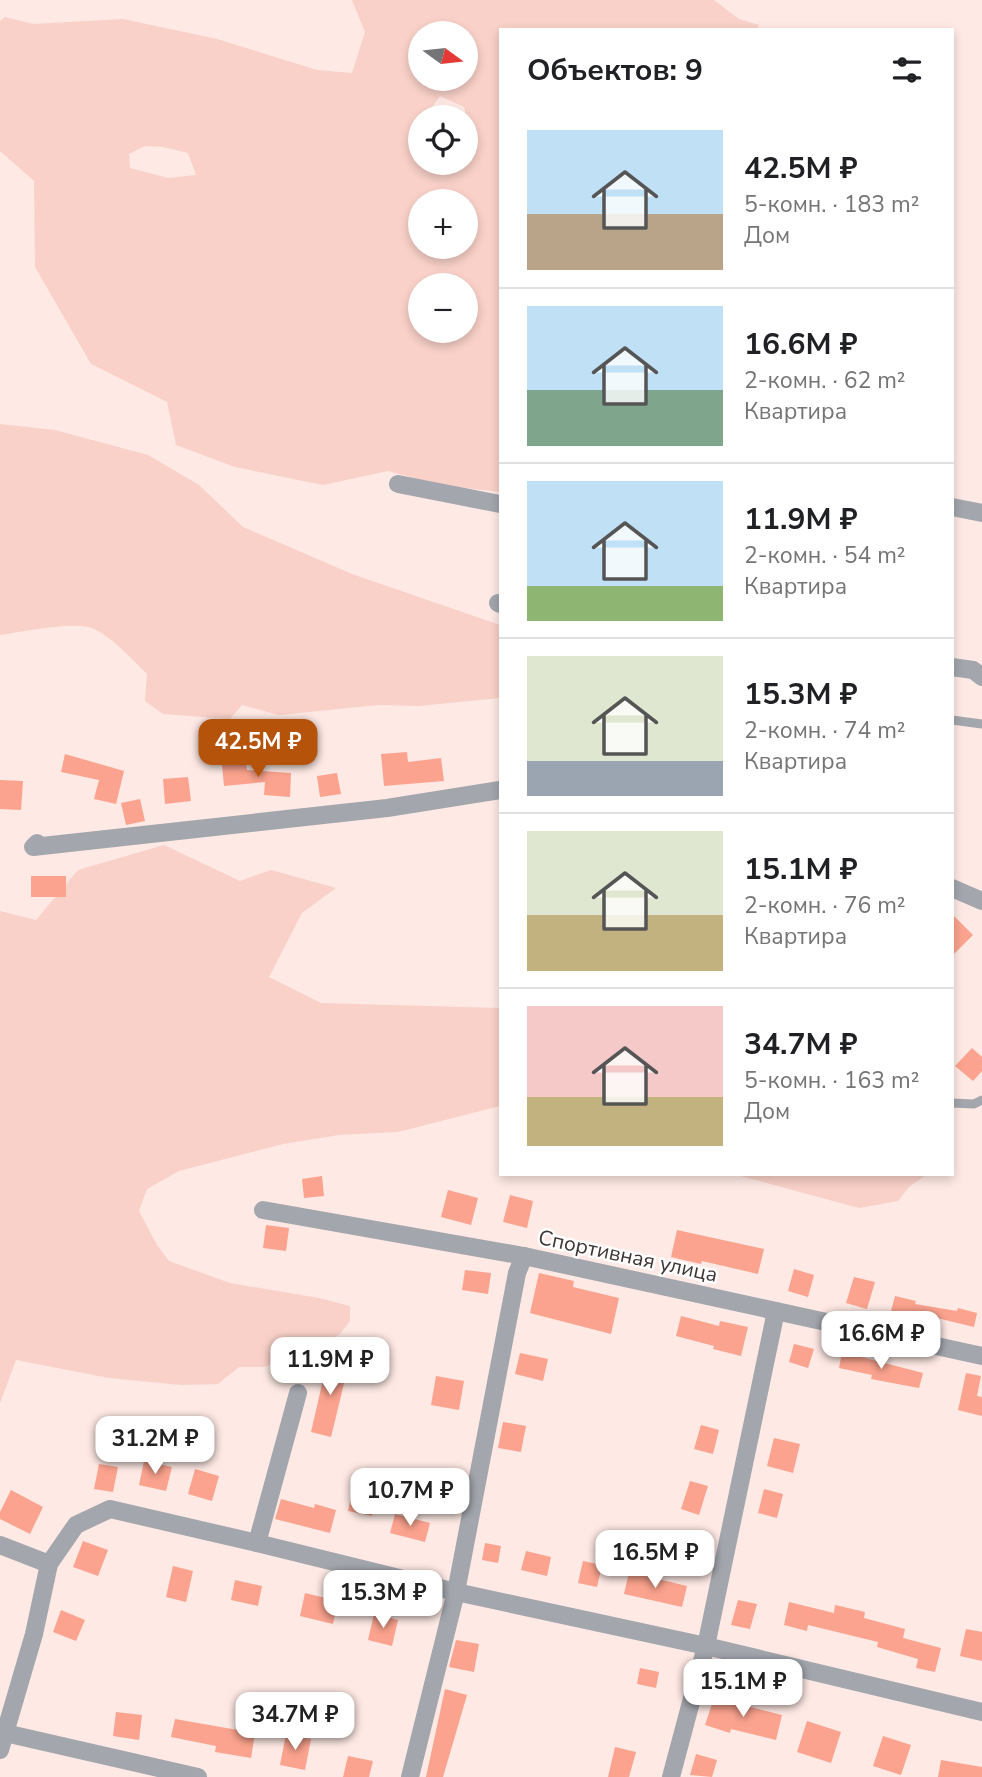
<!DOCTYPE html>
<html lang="ru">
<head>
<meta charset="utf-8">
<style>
  body { margin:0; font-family:"Nunito Sans",sans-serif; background:#f6f6f6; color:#202124; height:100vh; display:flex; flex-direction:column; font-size:26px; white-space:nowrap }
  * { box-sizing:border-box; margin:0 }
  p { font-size:23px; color:#757577 }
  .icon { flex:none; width:38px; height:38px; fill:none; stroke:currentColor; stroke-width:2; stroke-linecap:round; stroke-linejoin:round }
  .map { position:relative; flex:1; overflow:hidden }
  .side { position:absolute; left:499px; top:28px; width:455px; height:1148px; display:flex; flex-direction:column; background:#fff; border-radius:0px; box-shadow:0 4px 10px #0003 }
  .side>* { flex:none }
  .needle { width:46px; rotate:105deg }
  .controls { position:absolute; left:408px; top:21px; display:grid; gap:14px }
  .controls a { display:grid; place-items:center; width:70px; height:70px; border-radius:50%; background:#fff; box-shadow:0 4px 10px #0003; font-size:35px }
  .price { position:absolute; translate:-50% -60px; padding:0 16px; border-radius:14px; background:#fff; color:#222; font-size:23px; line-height:46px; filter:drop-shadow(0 2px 4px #0008) }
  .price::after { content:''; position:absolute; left:50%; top:42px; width:21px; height:16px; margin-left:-10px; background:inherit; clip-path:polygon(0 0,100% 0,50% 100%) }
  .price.selected { background:#b45309; color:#fff }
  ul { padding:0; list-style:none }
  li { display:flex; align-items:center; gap:21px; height:175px; padding:0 28px }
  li+li { border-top:2px solid #e0e0e0 }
  li span { display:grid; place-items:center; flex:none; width:196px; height:140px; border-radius:0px; color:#555 }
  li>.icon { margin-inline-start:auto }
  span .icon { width:84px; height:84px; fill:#fffc; stroke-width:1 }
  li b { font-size:30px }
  h2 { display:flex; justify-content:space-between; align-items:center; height:84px; padding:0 28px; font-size:30px }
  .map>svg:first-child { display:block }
  .green { fill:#f9d1c8; fill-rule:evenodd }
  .building { fill:#fba38e }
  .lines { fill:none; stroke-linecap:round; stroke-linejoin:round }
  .service { stroke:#a3a6ad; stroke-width:9 }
  .minor { stroke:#a3a6ad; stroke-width:18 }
  .labels { text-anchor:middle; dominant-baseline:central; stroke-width:5; stroke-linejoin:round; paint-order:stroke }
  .street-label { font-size:21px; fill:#3e3634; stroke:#fff }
</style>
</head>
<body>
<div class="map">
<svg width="982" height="1777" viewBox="0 0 982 1777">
  <rect width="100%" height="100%" fill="#fee9e4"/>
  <!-- green -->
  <g class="green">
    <path d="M352,0h362l25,19 20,6 -2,5h-257v462l-61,-7 -51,-14 -65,14 -88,-18 -59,-22 -9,-43 -76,-38 -56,-97 -1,-86 -34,-30v-130l5,-4 28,7 90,-5 94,20 100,31 35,3 13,-41zM420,33h46v46h-46zM440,96l24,11 7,25 -5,7v24h-46v-13l-5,-1 5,-20v-12h5zM145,146l18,1 25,6 8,22 -28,3 -38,-10 -1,-14zM420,201h46v46h-46zM420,285h46v46h-46z"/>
    <path d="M0,424l55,6 93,25 51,30 44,42 109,47 148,51v73l-81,8 -40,-1 -100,10 -37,-10 -12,14 -67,-5 -18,-13 2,-27c-15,-15 -36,-38 -55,-46 -19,-7 -70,4 -92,7z"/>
    <polygon points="164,845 240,881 271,870 336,888 302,913 269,977 321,1003 500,1008 500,1106 398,1132 339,1135 283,1144 179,1171 147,1189 139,1211 157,1245 169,1261 230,1283 319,1298 350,1306 350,1321 340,1334 312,1349 264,1367 239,1367 218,1384 181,1385 109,1378 16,1360 0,1403 0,911 36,920 78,870"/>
    <polygon points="733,1174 928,1174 910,1186 898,1201 859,1208"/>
  </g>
  <!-- building -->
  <g class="building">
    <polygon points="407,752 408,762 441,758 444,781 384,786 381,754"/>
    <polygon points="65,754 124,771 116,804 94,799 99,780 61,772"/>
    <polygon points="246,763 247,770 291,773 290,797 264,795 265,782 224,786 222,765"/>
    <polygon points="337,773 341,794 320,797 317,776"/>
    <polygon points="188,777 191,801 165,804 163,779"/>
    <polygon points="0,780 23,781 21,810 0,809"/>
    <polygon points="140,799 145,821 126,825 121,803"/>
    <rect x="31" y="876" width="35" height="21"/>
    <polygon points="952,914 973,935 952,956"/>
    <polygon points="972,1048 982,1057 982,1071 973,1081 955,1066"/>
    <polygon points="322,1176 324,1196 304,1198 302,1179"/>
    <polygon points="448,1190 478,1198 471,1225 441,1217"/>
    <polygon points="510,1195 533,1201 527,1228 503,1222"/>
    <polygon points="266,1225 289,1228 286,1251 263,1248"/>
    <polygon points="677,1230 764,1249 758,1274 702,1261 701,1264 671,1257"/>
    <polygon points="794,1269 814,1275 808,1297 788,1291"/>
    <polygon points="465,1270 491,1273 488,1294 462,1290"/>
    <polygon points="539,1273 574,1281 573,1287 619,1298 611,1334 530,1313"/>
    <polygon points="854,1277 875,1282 867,1309 846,1303"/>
    <polygon points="895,1296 916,1301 915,1304 957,1311 958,1308 977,1313 974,1327 937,1318 937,1322 922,1320 891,1311"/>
    <polygon points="681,1316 719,1326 720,1321 748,1327 741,1356 713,1349 714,1346 676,1336"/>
    <polygon points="794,1344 814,1349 808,1368 789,1362"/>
    <polygon points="842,1352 923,1373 919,1388 871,1379 872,1375 839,1368"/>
    <polygon points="520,1353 548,1359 543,1381 515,1374"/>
    <polygon points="328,1358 349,1363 331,1437 311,1432"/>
    <polygon points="966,1373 981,1376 977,1396 982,1397 982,1416 958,1410"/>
    <polygon points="436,1376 464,1381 459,1410 431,1405"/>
    <polygon points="503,1422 526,1426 521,1452 498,1448"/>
    <polygon points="701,1425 719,1430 713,1454 694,1449"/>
    <polygon points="774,1438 800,1444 793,1473 767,1466"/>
    <polygon points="144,1461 172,1467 166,1491 139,1485"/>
    <polygon points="99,1464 118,1467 113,1492 94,1489"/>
    <polygon points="195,1469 219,1476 212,1501 188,1494"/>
    <polygon points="355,1481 379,1487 372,1516 348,1511"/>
    <polygon points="690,1481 708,1486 699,1515 681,1509"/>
    <polygon points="764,1489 783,1494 777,1518 758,1513"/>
    <polygon points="11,1490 43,1507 30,1534 0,1519 0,1512"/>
    <polygon points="281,1499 314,1508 315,1504 336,1510 330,1533 275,1519"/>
    <polygon points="395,1514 430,1523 425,1542 390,1533"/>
    <polygon points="83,1541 108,1550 98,1576 73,1567"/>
    <polygon points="485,1543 501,1546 498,1563 482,1560"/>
    <polygon points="526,1551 551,1557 547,1576 521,1570"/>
    <polygon points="583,1561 602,1565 597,1587 578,1583"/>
    <polygon points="173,1566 193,1571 186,1602 166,1597"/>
    <polygon points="629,1572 687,1586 682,1607 624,1594"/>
    <polygon points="235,1580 262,1586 258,1606 231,1600"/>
    <polygon points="305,1593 338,1601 333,1624 300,1616"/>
    <polygon points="738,1600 757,1604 750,1629 731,1625"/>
    <polygon points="789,1602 834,1613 835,1605 865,1612 864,1618 905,1629 903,1638 941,1648 935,1672 916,1668 918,1659 877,1647 878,1642 808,1625 807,1631 784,1625"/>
    <polygon points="61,1610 85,1620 76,1641 53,1632"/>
    <polygon points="374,1614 398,1620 392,1646 368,1640"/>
    <polygon points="966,1629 982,1632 982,1661 960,1656"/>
    <polygon points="456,1640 479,1644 474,1672 449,1667"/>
    <polygon points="640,1668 659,1672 656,1688 637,1684"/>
    <polygon points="445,1689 467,1695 443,1777 426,1777"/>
    <polygon points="715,1695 739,1704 782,1715 776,1740 731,1729 730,1733 705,1725"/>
    <polygon points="116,1712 142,1715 139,1740 113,1736"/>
    <polygon points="175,1719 255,1733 251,1758 215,1752 216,1746 171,1737"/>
    <polygon points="807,1721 841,1732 831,1763 797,1752"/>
    <polygon points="286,1734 311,1739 305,1770 280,1765"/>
    <polygon points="883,1736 911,1745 901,1775 873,1766"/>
    <polygon points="615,1747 636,1752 629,1777 608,1777"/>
    <polygon points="696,1754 717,1760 712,1777 690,1775"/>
    <polygon points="348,1756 373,1761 369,1777 343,1777"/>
    <polygon points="941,1760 982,1767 982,1777 938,1777"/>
  </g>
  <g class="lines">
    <!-- service -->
    <g class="service">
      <polyline points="952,720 982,724"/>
      <polyline points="952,1103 974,1104 982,1100"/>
    </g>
    <!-- minor -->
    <g class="minor">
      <polyline points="398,484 500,504"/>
      <polyline points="952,507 982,513"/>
      <polyline points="498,603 500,604"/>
      <polyline points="952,667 973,670 982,677"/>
      <polyline points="37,843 33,847 387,808 500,790"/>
      <polyline points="952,888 982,901"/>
      <polyline points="263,1210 524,1256 982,1356"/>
      <polyline points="257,1543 298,1393"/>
      <polyline points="0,1545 49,1564"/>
      <polyline points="5,1733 198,1777"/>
      <polyline points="0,1750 34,1634 49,1564 76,1525 110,1509 257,1543 456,1592 706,1646 982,1712"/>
      <polyline points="410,1777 456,1592 517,1273 524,1256"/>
      <polyline points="671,1777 706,1646 776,1311"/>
    </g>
  </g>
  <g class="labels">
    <!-- street labels -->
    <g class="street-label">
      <text transform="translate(628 1256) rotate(12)">Спортивная улица</text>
    </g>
  </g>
</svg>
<div class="controls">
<a><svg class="needle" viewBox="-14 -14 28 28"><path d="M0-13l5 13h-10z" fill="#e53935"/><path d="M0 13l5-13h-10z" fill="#757577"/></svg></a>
<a><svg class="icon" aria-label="locate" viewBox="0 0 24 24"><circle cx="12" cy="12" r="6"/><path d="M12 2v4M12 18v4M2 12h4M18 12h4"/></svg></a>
<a>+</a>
<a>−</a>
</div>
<b class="price selected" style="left:258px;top:779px">42.5M ₽</b>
<b class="price" style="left:881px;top:1371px">16.6M ₽</b>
<b class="price" style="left:330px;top:1397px">11.9M ₽</b>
<b class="price" style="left:155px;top:1476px">31.2M ₽</b>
<b class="price" style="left:410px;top:1528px">10.7M ₽</b>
<b class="price" style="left:655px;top:1590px">16.5M ₽</b>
<b class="price" style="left:383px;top:1630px">15.3M ₽</b>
<b class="price" style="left:743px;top:1719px">15.1M ₽</b>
<b class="price" style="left:295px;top:1752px">34.7M ₽</b>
<section class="side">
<h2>Объектов: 9<svg class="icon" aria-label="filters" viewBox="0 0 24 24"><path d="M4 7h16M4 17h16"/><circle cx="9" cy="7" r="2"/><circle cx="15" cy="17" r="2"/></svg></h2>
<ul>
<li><span style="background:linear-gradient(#bfe0f5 60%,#b9a48a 0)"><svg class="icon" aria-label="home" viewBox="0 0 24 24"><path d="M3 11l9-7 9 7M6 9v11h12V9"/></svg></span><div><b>42.5M ₽</b><p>5-комн. · 183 m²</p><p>Дом</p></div></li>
<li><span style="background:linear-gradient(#bfe0f5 60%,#7fa58c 0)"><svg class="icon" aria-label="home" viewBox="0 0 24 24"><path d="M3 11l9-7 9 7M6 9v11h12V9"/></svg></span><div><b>16.6M ₽</b><p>2-комн. · 62 m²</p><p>Квартира</p></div></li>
<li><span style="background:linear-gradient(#bfe0f5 75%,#8fb573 0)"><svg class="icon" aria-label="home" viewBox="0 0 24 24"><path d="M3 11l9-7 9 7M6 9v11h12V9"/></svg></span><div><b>11.9M ₽</b><p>2-комн. · 54 m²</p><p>Квартира</p></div></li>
<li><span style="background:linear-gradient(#dfe7d0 75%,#9aa5b1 0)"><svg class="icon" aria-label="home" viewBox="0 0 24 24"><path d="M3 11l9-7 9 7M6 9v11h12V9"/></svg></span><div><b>15.3M ₽</b><p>2-комн. · 74 m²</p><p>Квартира</p></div></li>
<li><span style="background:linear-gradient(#dfe7d0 60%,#c2b280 0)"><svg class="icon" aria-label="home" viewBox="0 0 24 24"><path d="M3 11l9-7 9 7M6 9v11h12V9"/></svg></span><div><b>15.1M ₽</b><p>2-комн. · 76 m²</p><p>Квартира</p></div></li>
<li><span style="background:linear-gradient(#f6c9c9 65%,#c2b280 0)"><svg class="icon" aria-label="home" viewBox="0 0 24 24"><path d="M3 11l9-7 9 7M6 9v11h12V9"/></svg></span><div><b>34.7M ₽</b><p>5-комн. · 163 m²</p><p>Дом</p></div></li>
</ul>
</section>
</div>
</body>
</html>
